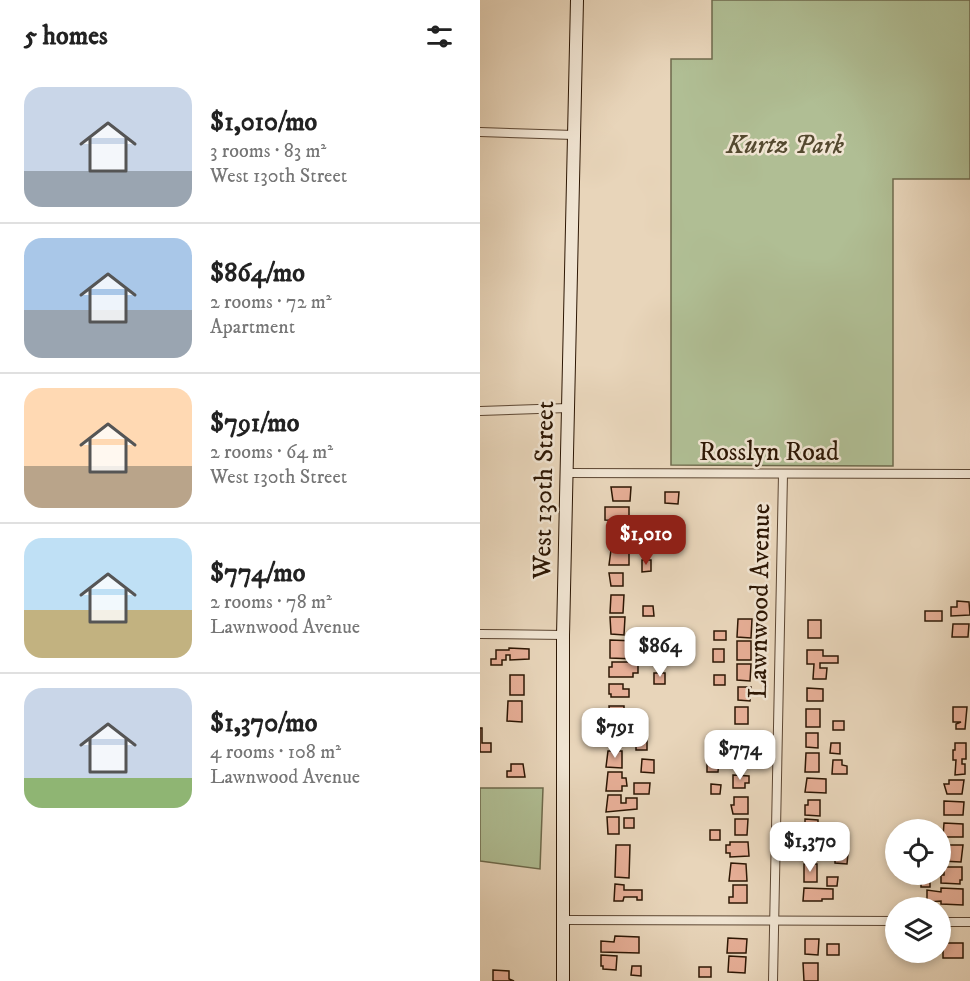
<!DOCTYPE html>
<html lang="en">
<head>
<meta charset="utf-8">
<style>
  body { margin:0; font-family:"IM FELL DW Pica",serif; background:#f2f2f2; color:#222; height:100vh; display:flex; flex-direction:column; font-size:22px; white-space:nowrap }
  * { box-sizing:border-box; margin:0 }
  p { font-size:20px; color:#767676 }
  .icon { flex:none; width:33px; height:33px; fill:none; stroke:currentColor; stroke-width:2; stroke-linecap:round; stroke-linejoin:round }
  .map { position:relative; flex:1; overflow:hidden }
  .drawer { display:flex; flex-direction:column; background:#fff; width:480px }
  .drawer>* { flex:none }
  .fabs { position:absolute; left:405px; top:819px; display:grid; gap:12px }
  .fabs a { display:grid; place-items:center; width:66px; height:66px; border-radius:50%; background:#fff; box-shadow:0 3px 9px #0003; font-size:30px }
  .price { position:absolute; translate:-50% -51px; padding:0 14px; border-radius:12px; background:#fff; color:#222; font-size:20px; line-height:39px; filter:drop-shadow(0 2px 3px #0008) }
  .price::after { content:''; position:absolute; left:50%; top:36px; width:18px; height:14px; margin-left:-9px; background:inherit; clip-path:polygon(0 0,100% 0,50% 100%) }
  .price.current { background:#8f2418; color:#fff }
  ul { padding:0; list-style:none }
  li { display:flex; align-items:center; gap:18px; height:150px; padding:0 24px }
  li+li { border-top:2px solid #e0e0e0 }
  li span { display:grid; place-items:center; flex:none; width:168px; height:120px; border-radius:18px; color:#555 }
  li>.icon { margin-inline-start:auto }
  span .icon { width:72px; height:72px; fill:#fffc; stroke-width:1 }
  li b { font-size:26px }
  h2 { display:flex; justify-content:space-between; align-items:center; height:72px; padding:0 24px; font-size:26px }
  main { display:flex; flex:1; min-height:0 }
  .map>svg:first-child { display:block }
  .green { fill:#b0be94; stroke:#6e6a4c; stroke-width:1.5 }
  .building { fill:#e6ae96; stroke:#2d1704; stroke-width:1.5 }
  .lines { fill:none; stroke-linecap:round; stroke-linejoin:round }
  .minor-casing { stroke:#5c4632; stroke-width:10 }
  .secondary-casing { stroke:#2d1704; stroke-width:14 }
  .minor { stroke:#f0e4d2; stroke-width:8 }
  .secondary { stroke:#f0e4d2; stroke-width:12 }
  .labels { text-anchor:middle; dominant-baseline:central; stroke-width:5; stroke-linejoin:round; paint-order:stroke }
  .park-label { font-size:26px; font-style:italic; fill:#54492f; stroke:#f0e4d2 }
  .street-label { font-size:26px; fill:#2d1704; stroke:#f0e4d2 }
</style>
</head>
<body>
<main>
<section class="drawer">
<h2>5 homes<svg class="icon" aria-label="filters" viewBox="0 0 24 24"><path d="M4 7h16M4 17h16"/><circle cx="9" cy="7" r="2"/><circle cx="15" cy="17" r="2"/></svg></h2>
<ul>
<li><span style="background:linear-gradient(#c9d6e8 70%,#9aa5b1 0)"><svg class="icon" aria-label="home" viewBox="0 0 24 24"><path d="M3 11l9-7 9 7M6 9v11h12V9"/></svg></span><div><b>$1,010/mo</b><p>3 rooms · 83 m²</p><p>West 130th Street</p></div></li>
<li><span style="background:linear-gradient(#a9c7e8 60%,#9aa5b1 0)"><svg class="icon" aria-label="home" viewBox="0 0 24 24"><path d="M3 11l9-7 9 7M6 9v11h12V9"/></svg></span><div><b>$864/mo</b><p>2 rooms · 72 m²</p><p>Apartment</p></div></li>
<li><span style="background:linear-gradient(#ffd9b3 65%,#b9a48a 0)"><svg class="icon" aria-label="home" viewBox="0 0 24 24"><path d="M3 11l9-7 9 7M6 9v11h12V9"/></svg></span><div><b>$791/mo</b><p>2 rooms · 64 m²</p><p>West 130th Street</p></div></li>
<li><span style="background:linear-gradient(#bfe0f5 60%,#c2b280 0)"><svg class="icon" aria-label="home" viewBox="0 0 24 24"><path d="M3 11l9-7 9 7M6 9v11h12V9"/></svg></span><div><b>$774/mo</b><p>2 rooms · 78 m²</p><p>Lawnwood Avenue</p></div></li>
<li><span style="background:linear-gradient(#c9d6e8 75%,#8fb573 0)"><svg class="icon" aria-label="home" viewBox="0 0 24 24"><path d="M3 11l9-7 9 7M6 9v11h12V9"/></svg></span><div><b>$1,370/mo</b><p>4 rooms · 108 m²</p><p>Lawnwood Avenue</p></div></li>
</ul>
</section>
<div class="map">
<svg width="490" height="981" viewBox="0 0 490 981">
  <rect width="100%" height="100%" fill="#e8d5ba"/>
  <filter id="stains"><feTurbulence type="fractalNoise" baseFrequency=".00333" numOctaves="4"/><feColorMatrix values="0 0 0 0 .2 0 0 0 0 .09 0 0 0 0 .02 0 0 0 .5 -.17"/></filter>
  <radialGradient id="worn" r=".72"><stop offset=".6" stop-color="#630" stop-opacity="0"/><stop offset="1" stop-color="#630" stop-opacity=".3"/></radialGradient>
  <!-- green -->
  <g class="green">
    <polygon points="232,0 490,0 490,179 413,179 413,466 191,465 191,59 232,59"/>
    <polygon points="0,788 63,788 60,869 0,861"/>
  </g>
  <!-- building -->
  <g class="building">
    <polygon points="131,487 151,487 150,501 133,501"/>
    <polygon points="185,492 199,492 198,504 185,503"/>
    <polygon points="125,507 149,507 149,521 125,520"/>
    <rect x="187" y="517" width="10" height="10"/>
    <polygon points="132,529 143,529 143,546 130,546"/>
    <rect x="162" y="539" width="11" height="10"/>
    <polygon points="131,550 149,551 149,565 129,565"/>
    <polygon points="162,560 171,560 171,571 162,572"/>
    <polygon points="129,573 143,573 143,586 131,586"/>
    <polygon points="131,595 144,595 143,613 130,613"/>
    <polygon points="477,601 489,602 490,615 471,616 471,607 477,607"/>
    <polygon points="163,606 173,606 174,616 163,616"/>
    <rect x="445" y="611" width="17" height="10"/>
    <polygon points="130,617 145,617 144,635 131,634"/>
    <polygon points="258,619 272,619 271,638 257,637"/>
    <rect x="328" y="620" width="13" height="18"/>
    <polygon points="473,624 489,624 488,637 472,637"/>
    <rect x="234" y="631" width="12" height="9"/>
    <polygon points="130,640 156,641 155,659 130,658"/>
    <rect x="257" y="641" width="14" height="19"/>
    <polygon points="29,648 49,649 49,659 30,660 30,655 26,655 26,660 22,660 22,665 11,665 11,659 16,659 16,650 29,650"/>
    <rect x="233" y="649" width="11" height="13"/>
    <polygon points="327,650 343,650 343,656 358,656 358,663 340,663 340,668 347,668 346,679 333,679 334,664 327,664"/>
    <polygon points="132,662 158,662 158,673 153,673 153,677 129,677 129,667 132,667"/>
    <polygon points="257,664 271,664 270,681 257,680"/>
    <rect x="174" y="673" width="11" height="11"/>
    <rect x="30" y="675" width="14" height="20"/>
    <rect x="234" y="675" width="11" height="10"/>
    <polygon points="129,684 143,684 143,689 149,689 149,697 131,697 131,694 129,694"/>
    <polygon points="258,687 271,687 270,701 258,700"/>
    <polygon points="327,688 343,689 343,701 327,701"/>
    <polygon points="28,701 42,701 42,722 27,721"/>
    <polygon points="129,706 144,706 144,720 130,720"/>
    <rect x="255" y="707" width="13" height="17"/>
    <polygon points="473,707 487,707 485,729 476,729 476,724 481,722 473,722"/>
    <rect x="326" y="709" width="14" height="18"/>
    <rect x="353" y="721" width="11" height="9"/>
    <polygon points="0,728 2,728 2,743 11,743 11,752 0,752"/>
    <polygon points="127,728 143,728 143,746 128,746"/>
    <polygon points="253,731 268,731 267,746 253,746"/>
    <polygon points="326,733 338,733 338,748 326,747"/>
    <rect x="156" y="738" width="11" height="12"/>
    <polygon points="231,741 242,741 242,751 230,751"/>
    <polygon points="351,743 360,743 360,754 350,753"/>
    <polygon points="475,743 486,743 486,759 482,759 482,764 485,764 485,774 475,775 476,760 473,760 473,750 475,750"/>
    <polygon points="128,751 142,751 142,768 126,767"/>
    <polygon points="326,753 339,753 339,772 325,772"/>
    <rect x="251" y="754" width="18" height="14"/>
    <polygon points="162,759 174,760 174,773 161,772"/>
    <polygon points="227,760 239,760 238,772 227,772"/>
    <polygon points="353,760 362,760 362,765 367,766 367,774 352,774"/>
    <polygon points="31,764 43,764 45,777 27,777 27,771 31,771"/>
    <polygon points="128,772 142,772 142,778 146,778 147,786 142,786 142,791 126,791"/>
    <polygon points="253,775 269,776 269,783 265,783 265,788 253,788"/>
    <polygon points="327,778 346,779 346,793 325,792"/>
    <polygon points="469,780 484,780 482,794 467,794 464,784 469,784"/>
    <polygon points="154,783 170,783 169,794 154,794"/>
    <polygon points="231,784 241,785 240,794 231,794"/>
    <polygon points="128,795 141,795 141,803 146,803 146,798 157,798 157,809 126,812"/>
    <polygon points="254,797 268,797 268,814 253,814 251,805 254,805"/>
    <polygon points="328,800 340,800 340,816 325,815 325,805 328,805"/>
    <polygon points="464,801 484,802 483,815 464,815"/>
    <polygon points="127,817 139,817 139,834 128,834"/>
    <rect x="144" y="818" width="10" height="10"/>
    <polygon points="255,819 268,819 267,835 255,835"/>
    <polygon points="325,819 338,820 338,838 325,838"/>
    <polygon points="464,823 483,824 483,837 463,837"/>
    <rect x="353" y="828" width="10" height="13"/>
    <rect x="230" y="830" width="10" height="10"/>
    <polygon points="250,842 268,842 269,856 250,857 250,853 246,853 246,845 250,845"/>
    <rect x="324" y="843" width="20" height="14"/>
    <polygon points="136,845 150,845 149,878 135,877"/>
    <polygon points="464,845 483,845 481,862 461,861 461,849 464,849"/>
    <polygon points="355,853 368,853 367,864 355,863"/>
    <polygon points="251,863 266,864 267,881 249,881"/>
    <rect x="324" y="864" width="13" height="18"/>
    <polygon points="464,867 482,867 482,880 480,880 480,884 461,883 461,875 464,875"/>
    <polygon points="347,877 358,877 357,886 347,886"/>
    <rect x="441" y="877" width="9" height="10"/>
    <polygon points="135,884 144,885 144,890 162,890 162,900 157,900 157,897 144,897 143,901 134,901"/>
    <polygon points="253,885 267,885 267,903 249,903 249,897 253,897"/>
    <polygon points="324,888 353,889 353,899 342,899 342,901 323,901"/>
    <polygon points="461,888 483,889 483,905 461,904 461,901 447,902 447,890 461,892"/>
    <polygon points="135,936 159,937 159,953 121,952 121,941 134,942"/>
    <polygon points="248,938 267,939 266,953 247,953"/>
    <polygon points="325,939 339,939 338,955 325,954"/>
    <rect x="463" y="943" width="20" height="15"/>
    <rect x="347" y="944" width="12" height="11"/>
    <polygon points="121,955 137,956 136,970 123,969 123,966 121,966"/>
    <polygon points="249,956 266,957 265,973 248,972"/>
    <polygon points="323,963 338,963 338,981 324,981"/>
    <polygon points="152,966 161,966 161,976 151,975"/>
    <rect x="219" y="967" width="12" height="10"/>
    <polygon points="13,970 29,971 29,979 34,981 13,981"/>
  </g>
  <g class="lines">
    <!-- minor casing -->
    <g class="minor-casing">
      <g id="minor">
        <polyline points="0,132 94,135"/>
        <polyline points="0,411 88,408"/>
        <polyline points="87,473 490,474"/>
        <polyline points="0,634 83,635"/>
        <polyline points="84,920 416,921"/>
        <polyline points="460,922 490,922"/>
        <polyline points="293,981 303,474"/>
      </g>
    </g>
    <!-- secondary casing -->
    <g class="secondary-casing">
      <polyline id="secondary" points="83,981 83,635 97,0"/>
    </g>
    <!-- minor -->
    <use href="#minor" class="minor"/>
    <!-- secondary -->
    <use href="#secondary" class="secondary"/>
  </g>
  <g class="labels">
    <!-- park labels -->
    <g class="park-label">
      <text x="305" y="145">Kurtz Park</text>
    </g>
    <!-- street labels -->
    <g class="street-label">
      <text x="289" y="452">Rosslyn Road</text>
      <text transform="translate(64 490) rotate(-89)">West 130th Street</text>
      <text transform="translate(280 601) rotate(-89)">Lawnwood Avenue</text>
    </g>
  </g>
  <rect width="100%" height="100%" filter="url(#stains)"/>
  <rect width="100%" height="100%" fill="url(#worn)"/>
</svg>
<div class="fabs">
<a><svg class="icon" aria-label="locate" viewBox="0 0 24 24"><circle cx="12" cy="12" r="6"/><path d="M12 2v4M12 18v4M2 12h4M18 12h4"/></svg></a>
<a><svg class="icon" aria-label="layers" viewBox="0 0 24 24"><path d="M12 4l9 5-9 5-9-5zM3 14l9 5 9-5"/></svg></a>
</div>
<b class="price current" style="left:166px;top:566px">$1,010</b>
<b class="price" style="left:180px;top:678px">$864</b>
<b class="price" style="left:135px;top:759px">$791</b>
<b class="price" style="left:260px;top:781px">$774</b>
<b class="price" style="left:330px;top:873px">$1,370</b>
</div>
</main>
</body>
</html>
